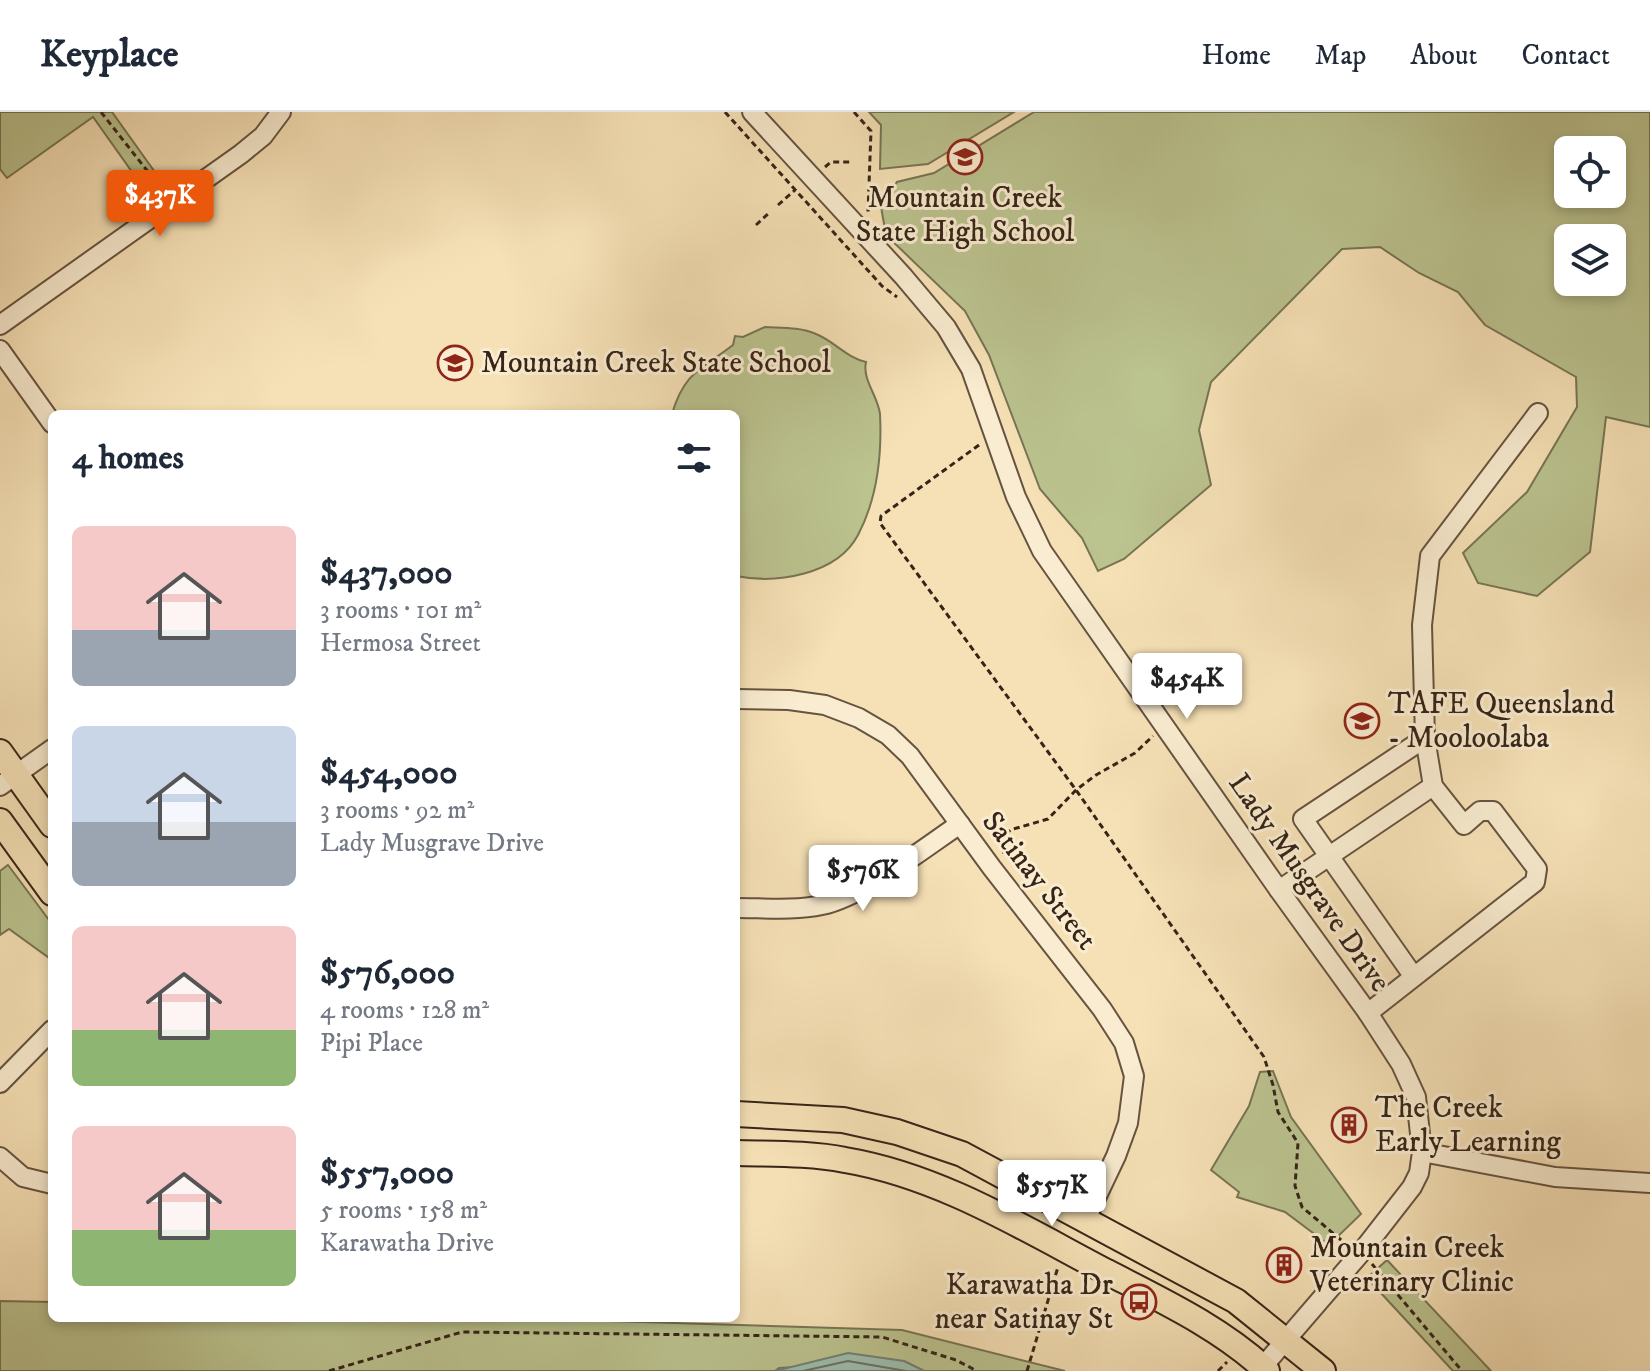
<!DOCTYPE html>
<html lang="en">
<head>
<meta charset="utf-8">
<style>
  body { margin:0; font-family:"IM FELL DW Pica",serif; background:#f2f2f3; color:#1f2937; height:100vh; display:flex; flex-direction:column; font-size:30px; white-space:nowrap }
  * { box-sizing:border-box; margin:0 }
  p { font-size:26px; color:#747a83 }
  .icon { flex:none; width:44px; height:44px; fill:none; stroke:currentColor; stroke-width:2; stroke-linecap:round; stroke-linejoin:round }
  .map { position:relative; flex:1; overflow:hidden }
  .side { position:absolute; left:48px; top:298px; width:692px; height:912px; display:flex; flex-direction:column; background:#fff; border-radius:12px; box-shadow:0 4px 12px #0003 }
  .side>* { flex:none }
  .tools { position:absolute; left:1554px; top:24px; display:grid; gap:16px }
  .tools a { display:grid; place-items:center; width:72px; height:72px; border-radius:12px; background:#fff; box-shadow:0 4px 12px #0003; font-size:40px }
  .price { position:absolute; translate:-50% -68px; padding:0 18px; border-radius:8px; background:#fff; color:#222; font-size:26px; line-height:52px; filter:drop-shadow(0 2px 4px #0008) }
  .price::after { content:''; position:absolute; left:50%; top:48px; width:24px; height:18px; margin-left:-12px; background:inherit; clip-path:polygon(0 0,100% 0,50% 100%) }
  .price.active { background:#ea580c; color:#fff }
  ul { padding:0; list-style:none }
  li { display:flex; align-items:center; gap:24px; height:200px; padding:0 24px }
  li span { display:grid; place-items:center; flex:none; width:224px; height:160px; border-radius:12px; color:#555 }
  li>.icon { margin-inline-start:auto }
  span .icon { width:96px; height:96px; fill:#fffc; stroke-width:1 }
  li b { font-size:34px }
  h2 { display:flex; justify-content:space-between; align-items:center; height:96px; padding:0 24px; font-size:34px }
  header { display:flex; align-items:center; gap:48px; box-sizing:border-box; height:112px; padding:0 40px; background:#fff; border-bottom:2px solid #e0e1e3 }
  header strong { font-size:38px }
  nav { display:flex; gap:44px; margin-inline-start:auto; font-size:28px }
  .map>svg:first-child { display:block }
  .green { fill:#bbc38f; stroke:#787454; stroke-width:2; fill-rule:evenodd }
  .water { fill:#9dbeaf; stroke:#748073; stroke-width:2 }
  .lines { fill:none; stroke-linecap:round; stroke-linejoin:round }
  .shore { stroke:#6a7164; stroke-width:2 }
  .minor-casing { stroke:#665340; stroke-width:22 }
  .major-casing { stroke:#362418; stroke-width:28 }
  .path { stroke:#362418; stroke-width:3; stroke-dasharray:6 4; stroke-linecap:butt }
  .minor { stroke:#f9ecd0; stroke-width:18 }
  .major { stroke:#f6e1b6; stroke-width:24 }
  .labels { text-anchor:middle; dominant-baseline:central; stroke-width:6; stroke-linejoin:round; paint-order:stroke }
  .poi-label { font-size:30px; fill:#362418; stroke:#f9ecd0; text-anchor:start }
  .street-label { font-size:30px; fill:#362418; stroke:#f9ecd0 }
</style>
</head>
<body>
<header>
<strong>Keyplace</strong>
<nav><a>Home</a><a>Map</a><a>About</a><a>Contact</a></nav>
</header>
<div class="map">
<svg width="1650" height="1259" viewBox="0 0 1650 1259">
  <rect width="100%" height="100%" fill="#f6e1b6"/>
  <filter id="stains"><feTurbulence type="fractalNoise" baseFrequency=".0025" numOctaves="4"/><feColorMatrix values="0 0 0 0 .2 0 0 0 0 .09 0 0 0 0 .02 0 0 0 .5 -.17"/></filter>
  <radialGradient id="worn" r=".72"><stop offset=".6" stop-color="#630" stop-opacity="0"/><stop offset="1" stop-color="#630" stop-opacity=".3"/></radialGradient>
  <!-- green -->
  <g class="green">
    <polygon points="0,0 112,0 162,70 147,81 93,5 7,66 0,57"/>
    <polygon points="869,0 1014,0 928,52 880,57 881,13"/>
    <path d="M1034,0h616v315l-44,-10 -16,135 -53,44 -59,-13 -15,-30 64,-61 50,-85 -1,-30 -91,-52 -27,-33 -39,-19 -39,-26 -38,2 -131,133 -12,48 12,55 -87,74 -26,12 -16,-33 -42,-49 -51,-134 -24,-44 -79,-76 -5,-28 16,-25 37,-9zM1568,38h44v44h-44zM1568,126h44v44h-44z"/>
    <path d="M765,215c17,1 35,0 51,7 18,7 31,24 50,28 -4,18 12,34 14,52 2,41 -3,85 -22,121 -21,40 -82,49 -122,41v-162h-64c12,-41 28,-44 61,-69l2,-9 8,1z"/>
    <polygon points="8,753 52,812 52,848 9,817 0,823 0,759"/>
    <polygon points="1273,959 1291,1005 1361,1102 1329,1133 1285,1100 1237,1085 1239,1080 1211,1058 1249,994 1260,960"/>
    <polygon points="1387,1148 1491,1259 1453,1259 1367,1166"/>
    <polygon points="0,1189 52,1190 52,1206 512,1206 902,1218 1065,1259 924,1259 904,1249 779,1256 775,1259 0,1259"/>
  </g>
  <!-- water -->
  <polygon class="water" points="848,1241 904,1249 924,1259 775,1259"/>
  <g class="lines">
    <!-- shore -->
    <polyline class="shore" points="803,1259 848,1249 906,1259"/>
    <!-- minor casing -->
    <g class="minor-casing">
      <g id="minor">
        <polyline points="752,0 903,164 946,215 971,257 1016,385 1042,439 1279,778 1368,901 1401,952 1416,985 1422,1040 1419,1061 1412,1075 1359,1143 1259,1259"/>
        <polyline points="0,213 241,42 263,24 281,0"/>
        <polyline points="0,238 52,311"/>
        <polyline points="736,587 789,588 825,593 859,606 888,623 910,644 992,756 1102,897 1124,931 1134,964 1128,1011 1116,1044 1086,1107"/>
        <polyline points="1425,626 1422,513 1430,444 1538,301"/>
        <polyline points="0,674 52,637"/>
        <polyline points="1279,778 1433,674"/>
        <path d="M736,796c28,0 58,3 86,-3 40,-8 102,-57 138,-81"/>
        <polyline points="1368,901 1535,770 1537,757 1493,699 1480,699 1464,713 1433,674 1425,626 1303,707 1414,865"/>
        <polyline points="0,971 52,918"/>
        <polyline points="1422,1040 1555,1065 1650,1071"/>
        <polyline points="0,1045 23,1065 52,1072"/>
      </g>
    </g>
    <!-- major casing -->
    <g class="major-casing">
      <g id="major">
        <polyline points="0,640 52,713"/>
        <polyline points="0,709 52,781"/>
        <polyline points="736,1002 843,1008 897,1020 962,1042 1236,1189 1323,1259"/>
        <path d="M736,1041c36,1 74,0 109,7 95,16 178,68 262,112 56,29 114,56 160,99"/>
      </g>
    </g>
    <!-- path -->
    <g class="path">
      <polyline points="101,0 156,70 161,81"/>
      <polyline points="725,0 882,174 897,185"/>
      <polyline points="854,0 871,19 868,100"/>
      <polyline points="825,55 831,50 852,50"/>
      <polyline points="778,93 795,78"/>
      <polyline points="756,113 769,101"/>
      <polyline points="979,333 881,404 880,411 1076,678 1264,945 1273,973 1278,1000 1298,1031 1295,1074 1302,1095 1347,1133"/>
      <polyline points="1004,742 1004,726 1010,718 1048,707 1076,678 1096,663 1135,641 1153,624"/>
      <polyline points="1372,1152 1462,1259"/>
      <polyline points="329,1259 462,1220 882,1225 956,1248 977,1259"/>
      <polyline points="1027,1259 1058,1155"/>
      <polyline points="1218,1259 1227,1250"/>
    </g>
    <!-- minor -->
    <use href="#minor" class="minor"/>
    <!-- major -->
    <use href="#major" class="major"/>
  </g>
  <!-- icons -->
  <defs>
    <g id="school-ring" transform="scale(1.8)"><circle r="9.5" fill="#f9ecd0" stroke="#8f2418" stroke-width="1.5"/><path d="M0-5L7-2L0 1L-7-2ZM-4 1L0 2.5L4 1V4Q0 6-4 4Z" fill="#8f2418"/></g>
    <g id="university-ring" transform="scale(1.8)"><circle r="9.5" fill="#f9ecd0" stroke="#8f2418" stroke-width="1.5"/><path d="M0-5L7-2L0 1L-7-2ZM-4 1L0 2.5L4 1V4Q0 6-4 4Z" fill="#8f2418"/></g>
    <g id="building-ring" transform="scale(1.8)"><circle r="9.5" fill="#f9ecd0" stroke="#8f2418" stroke-width="1.5"/><path d="M-4-6H4V6H1V3H-1V6H-4ZM-2.5-4.3h1.7v1.8h-1.7ZM.8-4.3h1.7v1.8H.8ZM-2.5-1h1.7V.8h-1.7ZM.8-1h1.7V.8H.8Z" fill="#8f2418"/></g>
    <g id="bus-ring" transform="scale(1.8)"><circle r="9.5" fill="#f9ecd0" stroke="#8f2418" stroke-width="1.5"/><path d="M-5-6H5V4H4V6H2V4H-2V6H-4V4H-5ZM-3.5-4V0h7V-4ZM-3.5 1.2v1.5H-2V1.2ZM2 1.2v1.5H3.5V1.2Z" fill="#8f2418"/></g>
  </defs>
  <g fill-rule="evenodd">
    <use href="#school-ring" x="965" y="45"/>
    <use href="#school-ring" x="455" y="251"/>
    <use href="#university-ring" x="1362" y="609"/>
    <use href="#building-ring" x="1349" y="1013"/>
    <use href="#building-ring" x="1284" y="1153"/>
    <use href="#bus-ring" x="1139" y="1190"/>
  </g>
  <g class="labels">
    <!-- poi labels -->
    <g class="poi-label">
      <text x="965" y="86" text-anchor="middle">Mountain Creek<tspan x="965" dy="34">State High School</tspan></text>
      <text x="481" y="251">Mountain Creek State School</text>
      <text x="1388" y="592">TAFE Queensland<tspan x="1388" dy="34">- Mooloolaba</tspan></text>
      <text x="1375" y="996">The Creek<tspan x="1375" dy="34">Early Learning</tspan></text>
      <text x="1310" y="1136">Mountain Creek<tspan x="1310" dy="34">Veterinary Clinic</tspan></text>
      <text x="1113" y="1173" text-anchor="end">Karawatha Dr<tspan x="1113" dy="34">near Satinay St</tspan></text>
    </g>
    <!-- street labels -->
    <g class="street-label">
      <text transform="translate(1039 769) rotate(52)">Satinay Street</text>
      <text transform="translate(1309 771) rotate(55)">Lady Musgrave Drive</text>
    </g>
  </g>
  <rect width="100%" height="100%" filter="url(#stains)"/>
  <rect width="100%" height="100%" fill="url(#worn)"/>
</svg>
<div class="tools">
<a><svg class="icon" aria-label="locate" viewBox="0 0 24 24"><circle cx="12" cy="12" r="6"/><path d="M12 2v4M12 18v4M2 12h4M18 12h4"/></svg></a>
<a><svg class="icon" aria-label="layers" viewBox="0 0 24 24"><path d="M12 4l9 5-9 5-9-5zM3 14l9 5 9-5"/></svg></a>
</div>
<b class="price active" style="left:160px;top:126px">$437K</b>
<b class="price" style="left:1187px;top:609px">$454K</b>
<b class="price" style="left:863px;top:801px">$576K</b>
<b class="price" style="left:1052px;top:1116px">$557K</b>
<section class="side">
<h2>4 homes<svg class="icon" aria-label="filters" viewBox="0 0 24 24"><path d="M4 7h16M4 17h16"/><circle cx="9" cy="7" r="2"/><circle cx="15" cy="17" r="2"/></svg></h2>
<ul>
<li><span style="background:linear-gradient(#f6c9c9 65%,#9aa5b1 0)"><svg class="icon" aria-label="home" viewBox="0 0 24 24"><path d="M3 11l9-7 9 7M6 9v11h12V9"/></svg></span><div><b>$437,000</b><p>3 rooms · 101 m²</p><p>Hermosa Street</p></div></li>
<li><span style="background:linear-gradient(#c9d6e8 60%,#9aa5b1 0)"><svg class="icon" aria-label="home" viewBox="0 0 24 24"><path d="M3 11l9-7 9 7M6 9v11h12V9"/></svg></span><div><b>$454,000</b><p>3 rooms · 92 m²</p><p>Lady Musgrave Drive</p></div></li>
<li><span style="background:linear-gradient(#f6c9c9 65%,#8fb573 0)"><svg class="icon" aria-label="home" viewBox="0 0 24 24"><path d="M3 11l9-7 9 7M6 9v11h12V9"/></svg></span><div><b>$576,000</b><p>4 rooms · 128 m²</p><p>Pipi Place</p></div></li>
<li><span style="background:linear-gradient(#f6c9c9 65%,#8fb573 0)"><svg class="icon" aria-label="home" viewBox="0 0 24 24"><path d="M3 11l9-7 9 7M6 9v11h12V9"/></svg></span><div><b>$557,000</b><p>5 rooms · 158 m²</p><p>Karawatha Drive</p></div></li>
</ul>
</section>
</div>
</body>
</html>
